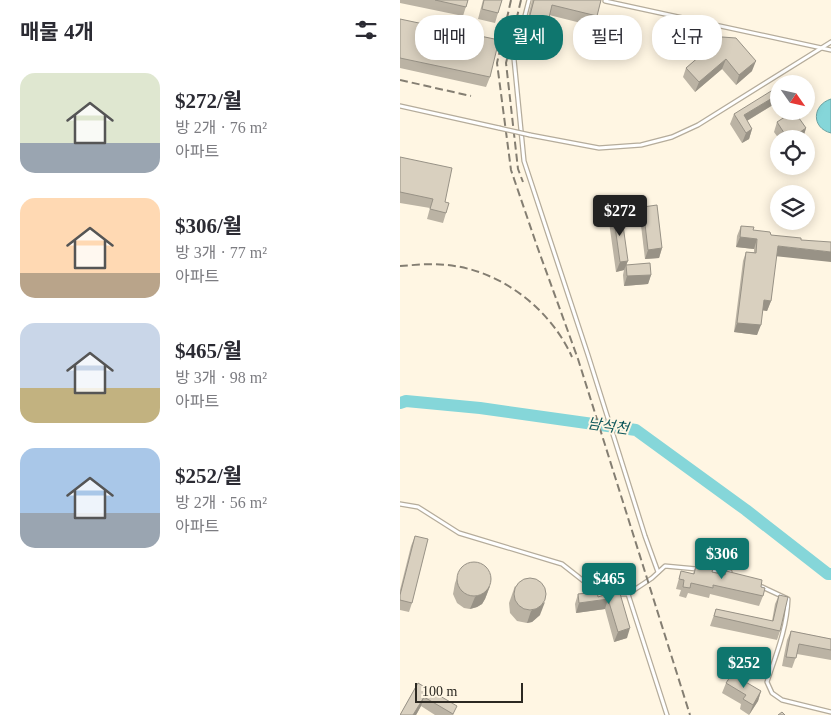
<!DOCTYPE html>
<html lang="ko">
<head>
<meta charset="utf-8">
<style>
  body { margin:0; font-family:"Times New Roman","Noto Sans KR",serif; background:#f2f2f3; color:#2b2b33; height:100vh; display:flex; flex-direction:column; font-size:19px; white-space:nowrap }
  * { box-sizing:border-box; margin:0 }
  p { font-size:16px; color:#7c7c81 }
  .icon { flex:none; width:28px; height:28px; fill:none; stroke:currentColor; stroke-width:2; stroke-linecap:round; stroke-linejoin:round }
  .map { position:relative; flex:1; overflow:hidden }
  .side { display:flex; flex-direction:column; background:#fff; width:400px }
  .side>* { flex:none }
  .hud { position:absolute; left:15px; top:15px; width:340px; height:45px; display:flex; gap:10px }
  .needle { width:32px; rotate:124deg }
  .fabs { position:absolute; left:370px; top:75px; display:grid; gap:10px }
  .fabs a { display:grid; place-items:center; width:45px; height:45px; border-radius:50%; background:#fff; box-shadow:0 2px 12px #0003; font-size:25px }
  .scale { position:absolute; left:15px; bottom:12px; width:108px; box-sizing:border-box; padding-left:5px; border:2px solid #2c2922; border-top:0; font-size:14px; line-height:18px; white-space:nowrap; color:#2c2922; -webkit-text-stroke:4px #fff6e3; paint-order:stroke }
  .price { position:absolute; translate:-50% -42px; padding:0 11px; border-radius:5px; background:#0f766e; color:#fff; font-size:16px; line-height:32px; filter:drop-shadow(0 1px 2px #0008) }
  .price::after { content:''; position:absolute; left:50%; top:30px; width:15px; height:11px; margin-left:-8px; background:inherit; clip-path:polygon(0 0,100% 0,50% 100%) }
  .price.current { background:#222; color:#fff }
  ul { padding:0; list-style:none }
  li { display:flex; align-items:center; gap:15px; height:125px; padding:0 20px }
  li span { display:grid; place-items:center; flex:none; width:140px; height:100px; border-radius:15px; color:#555 }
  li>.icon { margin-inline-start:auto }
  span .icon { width:60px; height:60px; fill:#fffc; stroke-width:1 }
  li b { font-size:21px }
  h2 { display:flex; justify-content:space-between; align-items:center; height:60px; padding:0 20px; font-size:21px }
  .pill { padding:0 18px; border-radius:20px; background:#fff; box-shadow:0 2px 12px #0003; font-size:18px; line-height:45px }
  .pill.current { background:#0f766e; color:#fff }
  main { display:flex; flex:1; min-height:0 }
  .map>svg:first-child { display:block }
  .water { fill:#85d6d9; stroke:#6aa2a2 }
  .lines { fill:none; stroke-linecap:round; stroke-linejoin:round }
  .river { stroke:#85d6d9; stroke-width:12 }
  .service-casing { stroke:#b5ac9b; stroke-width:5.5 }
  .service { stroke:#fff; stroke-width:3 }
  .rail { stroke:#847e72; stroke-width:2; stroke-dasharray:8 4; stroke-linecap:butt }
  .service-bridge-casing { stroke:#b5ac9b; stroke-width:5.5; stroke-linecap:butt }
  .service-bridge { stroke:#fff; stroke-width:3 }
  .wall { fill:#bbb3a4 }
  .shaded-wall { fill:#989286 }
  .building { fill:#d9d0bf; stroke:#989286 }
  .labels { text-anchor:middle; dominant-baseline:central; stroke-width:4; stroke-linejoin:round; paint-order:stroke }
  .water-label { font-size:15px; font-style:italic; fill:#10585b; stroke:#fff6e3 }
</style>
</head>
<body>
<main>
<section class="side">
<h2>매물 4개<svg class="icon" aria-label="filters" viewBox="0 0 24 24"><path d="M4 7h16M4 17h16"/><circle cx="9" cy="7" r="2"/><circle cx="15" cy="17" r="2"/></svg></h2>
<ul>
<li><span style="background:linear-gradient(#dfe7d0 70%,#9aa5b1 0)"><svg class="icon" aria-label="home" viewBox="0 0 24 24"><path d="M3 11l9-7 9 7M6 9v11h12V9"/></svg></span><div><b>$272/월</b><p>방 2개 · 76 m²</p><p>아파트</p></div></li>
<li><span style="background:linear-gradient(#ffd9b3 75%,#b9a48a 0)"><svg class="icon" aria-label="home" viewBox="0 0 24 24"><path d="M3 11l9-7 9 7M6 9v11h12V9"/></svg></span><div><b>$306/월</b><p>방 3개 · 77 m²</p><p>아파트</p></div></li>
<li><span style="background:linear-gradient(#c9d6e8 65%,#c2b280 0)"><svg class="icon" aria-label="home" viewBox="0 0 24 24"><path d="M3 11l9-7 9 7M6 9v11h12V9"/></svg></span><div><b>$465/월</b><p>방 3개 · 98 m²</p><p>아파트</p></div></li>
<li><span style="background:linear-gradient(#a9c7e8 65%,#9aa5b1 0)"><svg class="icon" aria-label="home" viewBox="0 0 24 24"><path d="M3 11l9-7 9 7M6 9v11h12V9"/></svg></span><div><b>$252/월</b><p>방 2개 · 56 m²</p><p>아파트</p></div></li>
</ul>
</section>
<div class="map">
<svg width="431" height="715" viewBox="0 0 431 715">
  <rect width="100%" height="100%" fill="#fff6e3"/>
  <!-- water -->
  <path class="water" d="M431,99v34c-20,-5 -19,-28 0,-34z"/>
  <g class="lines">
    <!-- river -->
    <polyline class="river" points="0,403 6,401 80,408 236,430 346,510 428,574 431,574"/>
    <!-- service casing -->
    <g class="service-casing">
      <g id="service">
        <polyline points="129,0 114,59 124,161 188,355 245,536 258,572"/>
        <polyline points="205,1 431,50"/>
        <polyline points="0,106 99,128"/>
        <polyline points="130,135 199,148 241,145 272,137 298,125 431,42"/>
        <polyline points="0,504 18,507 59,533 162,564 190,586"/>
        <polyline points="309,570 330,572"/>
        <path d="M358,585l30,14c-1,29 -12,56 -21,83l5,11 10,7 49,12"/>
        <polyline points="195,589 205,594 210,594"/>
        <polyline points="219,594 228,594 252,578 265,566 297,569"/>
        <polyline points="228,594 267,715"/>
      </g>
    </g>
    <!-- service -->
    <use href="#service" class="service"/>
    <!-- rail -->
    <g class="rail">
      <polyline points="111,0 97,63 111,170 137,246 178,359 290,715"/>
      <polyline points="121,0 106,63 118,169 123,182"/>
      <polyline points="0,80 71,96"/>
      <path d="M0,266c15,-1 32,-3 47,-1 53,5 103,43 125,92"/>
    </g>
    <!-- service-bridge casing -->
    <g class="service-bridge-casing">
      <polyline id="service-bridge" points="99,128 130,135"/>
    </g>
    <!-- service-bridge -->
    <use href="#service-bridge" class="service-bridge"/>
  </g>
  <!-- wall -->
  <g class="wall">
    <polygon points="0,0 68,0 63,16 0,3"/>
    <polygon points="83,0 102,0 98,13 95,23 78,19"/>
    <polygon points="132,0 201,0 193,26 149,15 143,43 139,52 121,48"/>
    <polygon points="0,19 90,77 86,87 0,68"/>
    <polygon points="322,37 352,71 336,85 322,69 295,92 283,77 286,68"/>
    <polygon points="379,93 376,103 347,121 352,129 349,139 342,143 330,124 334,114"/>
    <polygon points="377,122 406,128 403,138 401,139 379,139 374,132"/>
    <polygon points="0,157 45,202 46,213 43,223 27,219 30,208 0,203"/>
    <polygon points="243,207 262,248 259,258 245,259 240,217"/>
    <polygon points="213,212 227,265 251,275 248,284 224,286 223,275 224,270 216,272 209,222"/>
    <polygon points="341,226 353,230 376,256 371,301 367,311 363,310 357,335 334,332 343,261 346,252 354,252 354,249 336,247 337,236"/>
    <polygon points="15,536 12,603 9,612 0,610 0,590 11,546"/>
    <polygon points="297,562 312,572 324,575 326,571 361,587 363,596 359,606 310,594 309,598 288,593 286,598 279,596 281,590 276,589 281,571 293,574"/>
    <polygon points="60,571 90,586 85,599 82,604 77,607 70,609 64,608 57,603 53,594 55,583"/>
    <polygon points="187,585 198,597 219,590 227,638 214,642 205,609 176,613 175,604 178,594 184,593"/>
    <polygon points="115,586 140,615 132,622 127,623 117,621 110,613 109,603"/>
    <polygon points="379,595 380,631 377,640 310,626 316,609 372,621 375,604"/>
    <polygon points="391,631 431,639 431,660 397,654 392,668 382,666 387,640"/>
    <polygon points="18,683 54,715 35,715 21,706 16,715 0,715"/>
    <polygon points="326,683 361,691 358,701 349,715 340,709 341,704 322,693"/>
  </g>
  <!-- shaded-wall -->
  <g class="shaded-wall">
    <polygon points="326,59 322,69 295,92 299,82"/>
    <polygon points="356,61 352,71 336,85 339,75"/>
    <polygon points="379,94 376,103 340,125 344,115"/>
    <polygon points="406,128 403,138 401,139 390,139"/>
    <polygon points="352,129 349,139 342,143 346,133"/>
    <polygon points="340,237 357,239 354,249 336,247"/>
    <polygon points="378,246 431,252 431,262 374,256"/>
    <polygon points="262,248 259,258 245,259 248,250"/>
    <polygon points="228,261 224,270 216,272 220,262"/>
    <polygon points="251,275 248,284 224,286 227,276"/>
    <polygon points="364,300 371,301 367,311 361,310"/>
    <polygon points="337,323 361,325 357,335 334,332"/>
    <polygon points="90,586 85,599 82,604 77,607 70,609 75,597"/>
    <polygon points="208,599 205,609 176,613 179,603"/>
    <polygon points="145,602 140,615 132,622 127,623 131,611"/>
    <polygon points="230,628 227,638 214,642 218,632"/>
    <polygon points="361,691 358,701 349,715 353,705"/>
    <polygon points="24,697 21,706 16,715 13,715"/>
  </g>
  <!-- building -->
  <g class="building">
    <polygon points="35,0 68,0 66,7"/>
    <polygon points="84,0 102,0 98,13 82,9"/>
    <polygon points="134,0 201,0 197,16 152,5 143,43 124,38"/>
    <polygon points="0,19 99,40 90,77 0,58"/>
    <polygon points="322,37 336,38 356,61 339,75 326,59 299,82 286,68"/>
    <polygon points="376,88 379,94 344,115 352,129 346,133 334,114"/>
    <polygon points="394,111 406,128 390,139 388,139 377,122"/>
    <polygon points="0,157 52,168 45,202 49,203 46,213 30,209 33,199 0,192"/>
    <polygon points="257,205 262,248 248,250 243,207"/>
    <polygon points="221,211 228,261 220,262 213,212"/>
    <polygon points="341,226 354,227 353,230 370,232 371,235 401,238 401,240 431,242 431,252 378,246 371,301 364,300 361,325 337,323 346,252 356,253 357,239 340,237"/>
    <polygon points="250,263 251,275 227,276 226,265"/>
    <polygon points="15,536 28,539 12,603 0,600 0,595"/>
    <polygon points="297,562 314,564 312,572 325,575 326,571 362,580 361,587 365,588 363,596 313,585 313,588 291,583 290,588 283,587 284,580 279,579 281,571 294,574"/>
    <circle cx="74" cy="579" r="17"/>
    <circle cx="130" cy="594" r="16"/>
    <polygon points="196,583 198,597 219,590 230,628 218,632 208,599 179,603 178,594 188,593 187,585"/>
    <polygon points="379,595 388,597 380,631 314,616 316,609 373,621"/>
    <polygon points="391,631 431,639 431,650 399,644 396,658 386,657"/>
    <polygon points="332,674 361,691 353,705 343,699 346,695 326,683"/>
    <polygon points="18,683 57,706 53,714 24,697 13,715 0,715"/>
    <polygon points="382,712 385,715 378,715"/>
  </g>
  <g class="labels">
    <!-- water labels -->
    <g class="water-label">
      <text transform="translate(208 426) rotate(8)">남석천</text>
    </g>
  </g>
</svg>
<div class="fabs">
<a><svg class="needle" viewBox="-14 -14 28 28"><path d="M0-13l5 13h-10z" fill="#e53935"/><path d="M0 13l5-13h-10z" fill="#7c7c81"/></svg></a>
<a><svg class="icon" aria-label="locate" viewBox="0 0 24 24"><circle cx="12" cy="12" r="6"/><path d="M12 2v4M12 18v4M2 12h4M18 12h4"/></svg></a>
<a><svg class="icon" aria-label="layers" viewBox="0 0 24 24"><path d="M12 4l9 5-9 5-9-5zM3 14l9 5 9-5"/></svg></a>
</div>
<div class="scale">100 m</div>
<b class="price current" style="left:220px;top:237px">$272</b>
<b class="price" style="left:322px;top:580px">$306</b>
<b class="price" style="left:209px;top:605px">$465</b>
<b class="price" style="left:344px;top:689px">$252</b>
<div class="hud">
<a class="pill">매매</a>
<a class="pill current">월세</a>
<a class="pill">필터</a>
<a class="pill">신규</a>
</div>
</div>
</main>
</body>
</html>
